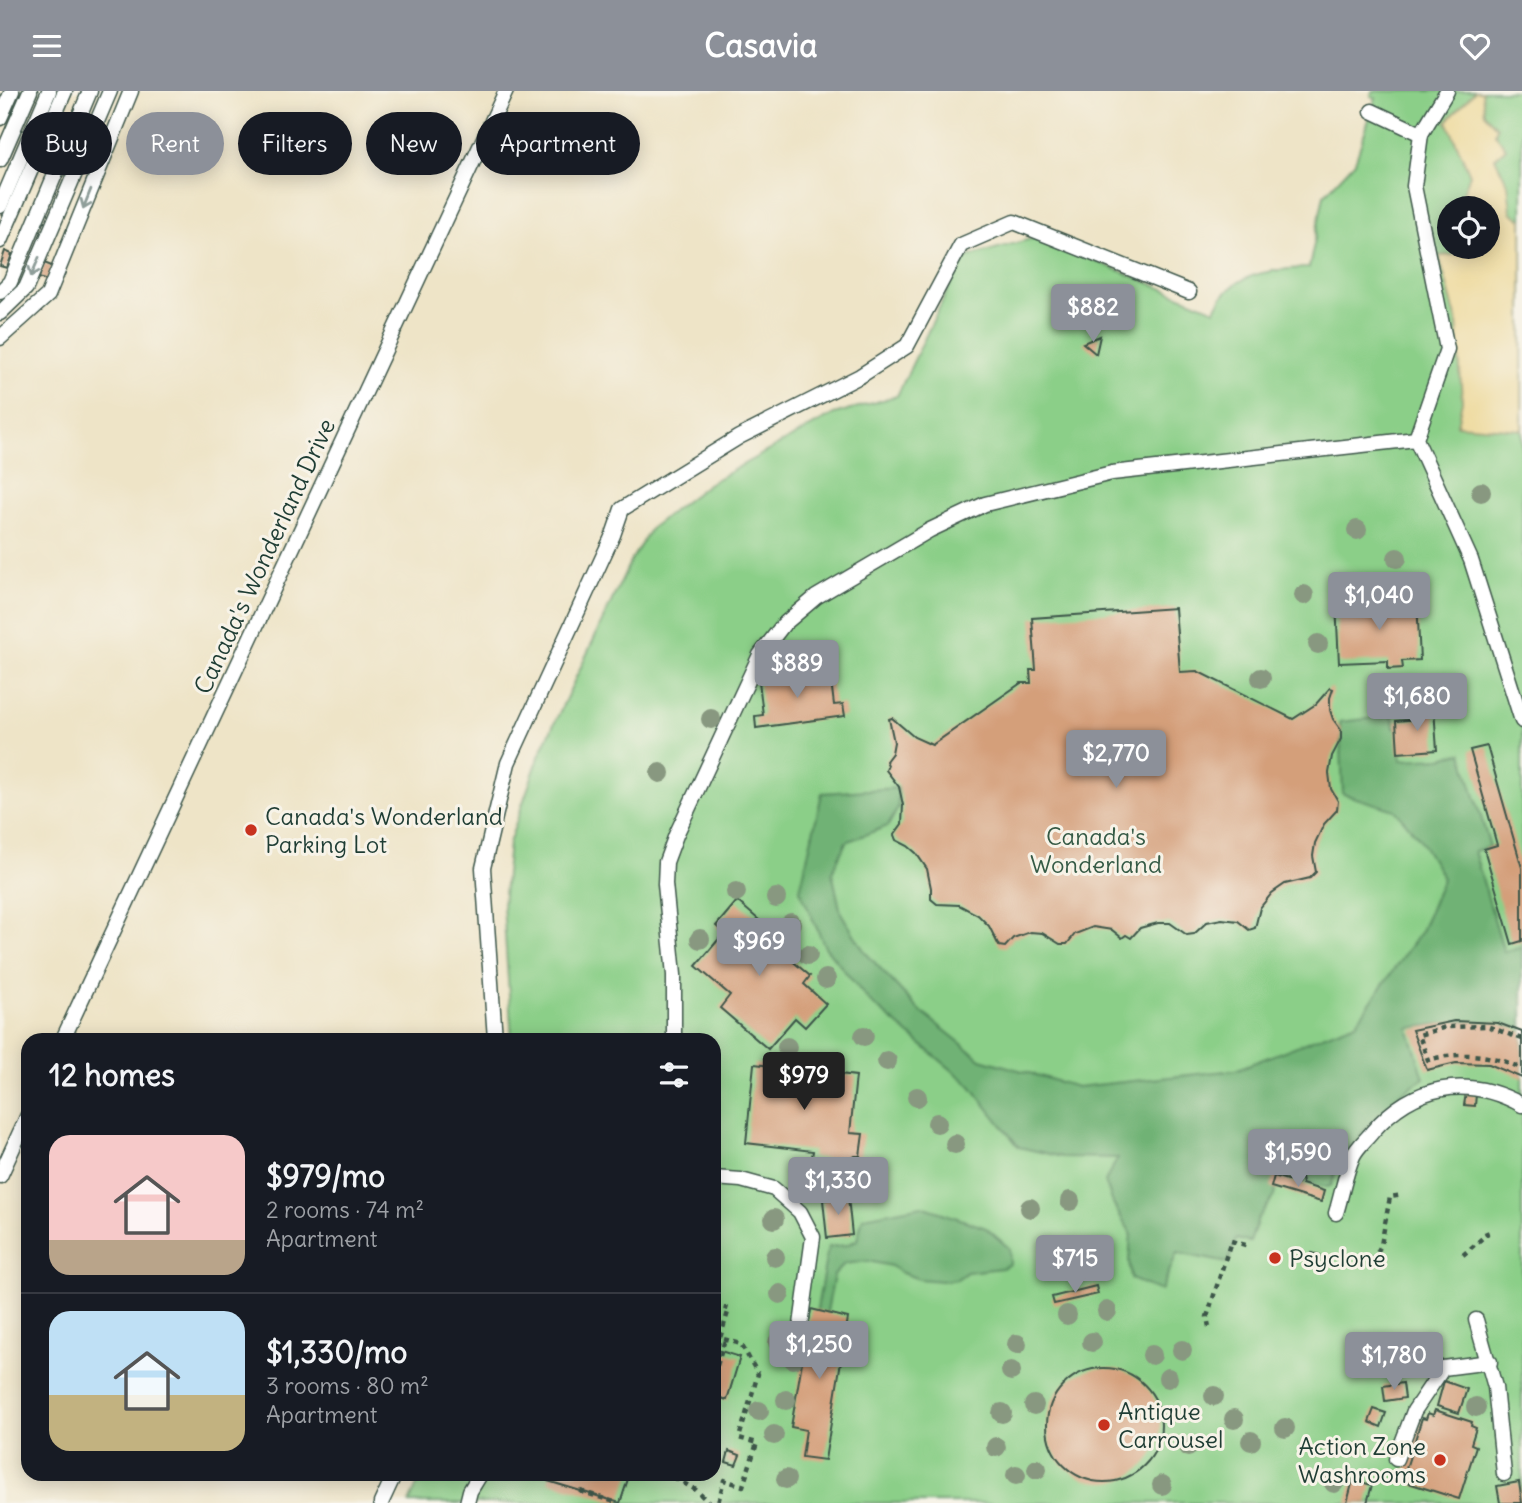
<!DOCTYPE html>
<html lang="en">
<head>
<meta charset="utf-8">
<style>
  body { margin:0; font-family:Delius,sans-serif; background:#242831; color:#f1f3f6; height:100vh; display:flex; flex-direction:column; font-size:26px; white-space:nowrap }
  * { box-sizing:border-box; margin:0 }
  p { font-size:23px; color:#9ea1a6 }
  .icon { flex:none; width:38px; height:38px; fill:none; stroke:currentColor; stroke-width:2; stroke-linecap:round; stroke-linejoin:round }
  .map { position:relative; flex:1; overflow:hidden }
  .panel { position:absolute; left:21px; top:942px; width:700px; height:448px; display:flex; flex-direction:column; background:#171b24; border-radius:21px; box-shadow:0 4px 18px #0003 }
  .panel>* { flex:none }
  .banner { position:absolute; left:21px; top:21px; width:700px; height:63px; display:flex; gap:14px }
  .fabs { position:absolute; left:1437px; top:105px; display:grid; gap:14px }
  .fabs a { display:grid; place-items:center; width:63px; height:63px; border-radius:50%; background:#171b24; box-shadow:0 4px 18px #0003; font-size:35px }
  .price { position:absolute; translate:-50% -60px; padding:0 16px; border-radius:7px; background:#8c9099; color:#fff; font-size:23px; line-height:46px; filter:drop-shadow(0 2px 4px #0008) }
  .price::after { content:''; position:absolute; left:50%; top:42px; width:21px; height:16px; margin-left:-10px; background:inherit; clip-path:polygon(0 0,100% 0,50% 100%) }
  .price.on { background:#222; color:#fff }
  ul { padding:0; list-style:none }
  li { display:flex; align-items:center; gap:21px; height:175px; padding:0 28px }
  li+li { border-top:2px solid #363941 }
  li span { display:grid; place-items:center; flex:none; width:196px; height:140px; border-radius:21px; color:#555 }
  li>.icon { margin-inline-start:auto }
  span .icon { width:84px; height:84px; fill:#fffc; stroke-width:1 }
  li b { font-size:30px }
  h2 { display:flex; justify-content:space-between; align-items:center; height:84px; padding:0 28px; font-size:30px }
  .tag { padding:0 24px; border-radius:32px; background:#171b24; box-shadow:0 4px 18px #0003; font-size:24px; line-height:63px }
  .tag.on { background:#8c9099; color:#fff }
  header { display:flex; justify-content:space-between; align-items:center; height:91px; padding:0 28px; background:#8c9099; color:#fff; font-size:32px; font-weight:800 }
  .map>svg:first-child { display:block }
  .green { fill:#8bcf88; stroke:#55865e; stroke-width:2; fill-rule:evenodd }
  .forest { fill:#70b274; stroke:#487854; stroke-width:2 }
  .sand { fill:#eeda9e; stroke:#868c69; stroke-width:2 }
  .building { fill:#d49f7a }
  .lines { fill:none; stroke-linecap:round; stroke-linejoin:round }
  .lane-casing { stroke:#3e564a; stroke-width:17 }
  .path { stroke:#3e564a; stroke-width:4.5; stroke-dasharray:5 5; stroke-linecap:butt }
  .lane { stroke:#fff; stroke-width:14 }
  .tree { fill:#889880 }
  .oneway { stroke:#8f9e9a }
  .poi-dot { fill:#c8321e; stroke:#f7f3e8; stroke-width:2.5 }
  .labels { text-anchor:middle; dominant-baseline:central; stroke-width:6; stroke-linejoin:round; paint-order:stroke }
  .street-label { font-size:24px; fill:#1f3d34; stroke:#f7f3e8 }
  .poi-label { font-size:24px; fill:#1f3d34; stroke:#f7f3e8; text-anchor:start }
  .park-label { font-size:24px; fill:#355a45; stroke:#f7f3e8 }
</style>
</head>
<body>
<header><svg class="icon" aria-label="menu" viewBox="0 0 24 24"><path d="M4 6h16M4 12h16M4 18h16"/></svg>Casavia<svg class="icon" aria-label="heart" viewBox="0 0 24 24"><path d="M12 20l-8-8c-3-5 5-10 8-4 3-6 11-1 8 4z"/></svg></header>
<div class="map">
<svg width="1522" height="1412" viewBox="0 0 1522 1412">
  <rect width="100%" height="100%" fill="#f7f3e8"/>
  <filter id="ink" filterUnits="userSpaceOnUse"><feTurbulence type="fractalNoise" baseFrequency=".0143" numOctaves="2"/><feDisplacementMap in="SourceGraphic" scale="14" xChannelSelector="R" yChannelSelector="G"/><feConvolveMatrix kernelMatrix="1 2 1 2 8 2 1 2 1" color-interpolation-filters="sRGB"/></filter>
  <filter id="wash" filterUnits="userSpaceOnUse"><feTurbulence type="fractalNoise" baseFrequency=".00686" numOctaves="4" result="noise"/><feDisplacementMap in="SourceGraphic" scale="28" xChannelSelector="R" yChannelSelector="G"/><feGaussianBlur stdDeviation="1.57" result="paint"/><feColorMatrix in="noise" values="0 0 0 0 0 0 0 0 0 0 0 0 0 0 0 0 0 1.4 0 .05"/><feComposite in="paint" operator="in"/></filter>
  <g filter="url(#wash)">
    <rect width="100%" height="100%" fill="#eee4c7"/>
    <!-- green -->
    <path class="green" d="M1372,0h150v1412h-1113l13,-29 292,-1v-434h-202l-9,-134 6,-62 31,-89 90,-192 21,-34 57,-44 126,-70 63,-18 66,-138 74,-21 178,73c15,-38 59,-41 94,-42l15,-73 31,-33 21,-64 -5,-2zM1449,117h39v39h-39z"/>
    <!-- forest -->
    <g class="forest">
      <polygon points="1393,625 1394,637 1399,637 1401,669 1441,667 1462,662 1490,756 1474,760 1504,861 1522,856 1522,937 1462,930 1408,937 1424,987 1401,1002 1343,1061 1331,1095 1327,1096 1279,1084 1274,1105 1258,1128 1250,1151 1236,1148 1228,1172 1177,1162 1161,1200 1131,1188 1129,1170 1131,1142 1114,1115 1105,1090 1118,1067 1062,1066 1019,1056 970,994 869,910 825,856 800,799 822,702 898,697 898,717 888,735 846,751 832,781 841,822 865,861 919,919 981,968 1077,996 1235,979 1356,932 1421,840 1443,787 1419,747 1395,719 1343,703 1340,631"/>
      <polygon points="922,1115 986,1137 1009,1157 1010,1173 1002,1177 967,1181 957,1188 942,1190 919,1188 902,1182 891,1175 868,1170 844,1173 834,1184 825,1231 815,1229 828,1156 847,1154 857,1149 863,1126"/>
    </g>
    <!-- sand -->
    <polygon class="sand" points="1475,0 1482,0 1484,22 1497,36 1495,43 1506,57 1495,67 1508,93 1511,121 1522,129 1522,339 1457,334 1462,310 1457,230 1439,165 1464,163 1471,156 1488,156 1488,117 1459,117 1458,114 1470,84 1447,30"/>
    <g id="blocks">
      <!-- building -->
      <g class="building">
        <polygon points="5,160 12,163 7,177 0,175"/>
        <polygon points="44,172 52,175 47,190 39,187"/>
        <polygon points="1100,245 1096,263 1083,252"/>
        <polygon points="1417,509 1420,569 1402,570 1403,577 1388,578 1388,570 1339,572 1336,513"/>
        <polygon points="1175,517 1180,581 1197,580 1293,628 1316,613 1330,597 1333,598 1330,607 1330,619 1333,628 1341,639 1341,648 1332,665 1329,682 1331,698 1338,710 1337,719 1324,733 1315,752 1313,765 1316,781 1310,787 1285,793 1272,802 1260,817 1255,837 1249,839 1238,830 1222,828 1207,831 1194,843 1187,844 1170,832 1158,832 1140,837 1131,847 1126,844 1122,847 1112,839 1093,836 1075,843 1067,853 1060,853 1042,842 1030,841 1013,847 1005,856 999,855 989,835 978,824 959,814 937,813 931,808 931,797 927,778 916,762 908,755 896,749 894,744 902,733 903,714 899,696 886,679 888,674 886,670 892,662 894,651 889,628 892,627 914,646 932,654 1021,592 1031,592 1030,579 1036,579 1032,527"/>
        <polygon points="830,581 834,614 843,613 845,625 756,637 755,625 763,624 759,590"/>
        <polygon points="1434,618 1437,659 1398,662 1396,630 1418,628 1418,619"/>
        <polygon points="1487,655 1522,777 1522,850 1512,853 1484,758 1497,754 1470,659"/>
        <polygon points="737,810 789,855 783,862 810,885 804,893 826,913 805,936 795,927 768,958 720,917 730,904 696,875 724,842 716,835"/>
        <polygon points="1454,930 1498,932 1522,941 1522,987 1489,973 1456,972 1427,979 1412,939"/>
        <polygon points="754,973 856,985 850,1042 863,1043 860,1065 855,1065 849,1070 812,1066 813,1060 746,1052"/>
        <polygon points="1466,1002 1476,1003 1475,1015 1464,1014"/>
        <polygon points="1274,1085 1297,1092 1298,1087 1301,1087 1302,1093 1324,1100 1321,1111 1271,1096"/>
        <polygon points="848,1106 852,1144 827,1147 823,1109"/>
        <polygon points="1312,1162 1320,1164 1317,1176 1308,1174"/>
        <polygon points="1096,1195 1098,1203 1054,1213 1052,1206"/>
        <polygon points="811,1218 848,1227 825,1369 802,1366 806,1339 791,1336"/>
        <polygon points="714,1258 740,1266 727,1309 714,1305"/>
        <circle cx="1104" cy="1334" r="57"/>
        <polygon points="1444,1290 1467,1298 1459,1322 1437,1315"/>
        <polygon points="1403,1292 1405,1307 1385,1310 1383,1295"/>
        <polygon points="1374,1318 1386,1322 1381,1336 1369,1331"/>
        <polygon points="1435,1319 1472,1331 1471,1335 1476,1337 1471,1353 1476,1355 1459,1408 1402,1390 1422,1327 1426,1328 1428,1322 1433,1324"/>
        <polygon points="729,1360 740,1364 736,1374 726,1371"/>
        <polygon points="551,1382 630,1382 620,1412 548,1390"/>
        <polygon points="1353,1389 1372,1394 1367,1412 1347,1412"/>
        <polygon points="1519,1391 1522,1412 1500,1412 1497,1395"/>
      </g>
    </g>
  </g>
  <g filter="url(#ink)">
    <use href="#blocks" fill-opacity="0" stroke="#3e564a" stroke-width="2"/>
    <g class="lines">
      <!-- lane casing -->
      <g class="lane-casing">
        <g id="lane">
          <polyline points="1447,0 1421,43 1414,95 1447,258 1416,348 1471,469 1522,630"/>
          <polyline points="1372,20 1421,43"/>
          <polyline points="0,27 12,0"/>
          <polyline points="0,69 30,0"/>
          <polyline points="0,115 49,0"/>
          <polyline points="0,150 65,0"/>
          <polyline points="0,201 10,191 90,0"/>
          <polyline points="0,222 26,197 110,0"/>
          <polyline points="0,247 48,204 131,0"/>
          <polyline points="63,948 506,0"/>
          <polyline points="495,948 483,777 496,722 508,672 613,444 622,418 739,346 860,285 907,255 961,154 1014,131 1189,201"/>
          <polyline points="674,948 674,884 665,793 666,771 676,744 760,564 783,534 816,506 930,439 985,413 1112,382 1416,348"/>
          <polyline points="0,1085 28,1024"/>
          <polyline points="714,1087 741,1089 774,1098 800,1121 813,1146 799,1249"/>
          <path d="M1336,1122c6,-19 9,-39 17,-57 4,-9 14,-17 20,-25 41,-47 94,-56 149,-26"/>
          <polyline points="1476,1229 1495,1296 1504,1383"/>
          <polyline points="1396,1368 1414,1320 1443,1277 1490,1271"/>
          <polyline points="381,1412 395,1382"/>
          <polyline points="467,1412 470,1400 481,1382"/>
        </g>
      </g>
      <!-- path -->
      <g class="path">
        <path d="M1522,948l-35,-13 -41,1 -27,8 9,25c31,-9 66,-6 94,9"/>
        <polyline points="1463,1164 1487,1143 1484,1136"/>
        <polyline points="1373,1170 1381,1154 1390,1106 1403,1104"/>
        <polyline points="714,1214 729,1218 720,1247 741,1253 758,1283 739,1347 757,1352 743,1395 724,1389 718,1412"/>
        <polyline points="1209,1236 1207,1226 1231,1150 1249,1155"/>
        <polyline points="714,1265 720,1247"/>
        <polyline points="714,1284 725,1249"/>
        <polyline points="666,1382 696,1399 709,1412"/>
        <polyline points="580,1400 618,1412"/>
      </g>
      <!-- lane -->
      <use href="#lane" class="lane"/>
    </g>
    <!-- trees -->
    <g class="tree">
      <circle cx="1481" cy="401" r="10"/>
      <circle cx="1357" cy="439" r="10"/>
      <circle cx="1397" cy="467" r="10"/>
      <circle cx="1304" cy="504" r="10"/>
      <circle cx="1318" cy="553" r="10"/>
      <circle cx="1261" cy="587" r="10"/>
      <circle cx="711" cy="628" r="10"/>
      <circle cx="660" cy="682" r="10"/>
      <circle cx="736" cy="801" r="10"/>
      <circle cx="776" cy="807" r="10"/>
      <circle cx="791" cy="832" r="10"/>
      <circle cx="700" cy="848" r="10"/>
      <circle cx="808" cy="864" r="10"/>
      <circle cx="826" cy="888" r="10"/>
      <circle cx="864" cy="945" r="10"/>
      <circle cx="787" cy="956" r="10"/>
      <circle cx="887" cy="970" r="10"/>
      <circle cx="917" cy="1006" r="10"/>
      <circle cx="937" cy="1032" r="10"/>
      <circle cx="955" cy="1053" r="10"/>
      <circle cx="1070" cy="1110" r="10"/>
      <circle cx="1030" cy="1117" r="10"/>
      <circle cx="774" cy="1128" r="10"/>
      <circle cx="775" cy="1166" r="10"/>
      <circle cx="780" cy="1203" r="10"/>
      <circle cx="1107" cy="1220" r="10"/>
      <circle cx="1067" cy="1224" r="10"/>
      <circle cx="778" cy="1251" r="10"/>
      <circle cx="1092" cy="1251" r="10"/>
      <circle cx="1017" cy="1253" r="10"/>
      <circle cx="1182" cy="1259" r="10"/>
      <circle cx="1152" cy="1264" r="10"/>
      <circle cx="793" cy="1268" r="10"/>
      <circle cx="1011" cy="1280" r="10"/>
      <circle cx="1168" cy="1287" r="10"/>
      <circle cx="1214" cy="1305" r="10"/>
      <circle cx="786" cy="1309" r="10"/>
      <circle cx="1034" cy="1314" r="10"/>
      <circle cx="1476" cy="1316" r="10"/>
      <circle cx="759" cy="1320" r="10"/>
      <circle cx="1002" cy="1322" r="10"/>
      <circle cx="1234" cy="1328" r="10"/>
      <circle cx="1285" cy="1337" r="10"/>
      <circle cx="774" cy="1344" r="10"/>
      <circle cx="1251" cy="1350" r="10"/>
      <circle cx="996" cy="1356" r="10"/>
      <circle cx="1188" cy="1356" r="10"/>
      <circle cx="1037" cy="1378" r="10"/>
      <circle cx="1016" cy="1384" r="10"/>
      <circle cx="786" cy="1388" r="10"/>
      <circle cx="1334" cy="1392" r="10"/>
      <circle cx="1162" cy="1394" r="10"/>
    </g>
    <!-- one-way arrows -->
    <defs><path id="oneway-shaft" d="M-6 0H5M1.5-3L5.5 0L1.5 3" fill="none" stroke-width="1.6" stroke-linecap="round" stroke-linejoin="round" transform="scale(1.75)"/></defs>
    <g class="oneway">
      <use href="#oneway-shaft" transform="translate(87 108) rotate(112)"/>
      <use href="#oneway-shaft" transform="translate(35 176) rotate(113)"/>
    </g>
  </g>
  <!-- markers -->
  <g class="poi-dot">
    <circle cx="251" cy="739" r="7"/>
    <circle cx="1275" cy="1167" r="7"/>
    <circle cx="1104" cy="1334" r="7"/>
    <circle cx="1440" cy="1369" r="7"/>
  </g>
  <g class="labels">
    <!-- street labels -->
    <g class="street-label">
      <text transform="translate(264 465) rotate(-65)">Canada's Wonderland Drive</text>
    </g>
    <!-- poi labels -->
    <g class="poi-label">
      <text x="265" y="725">Canada's Wonderland<tspan x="265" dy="28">Parking Lot</tspan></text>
      <text x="1289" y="1167">Psyclone</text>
      <text x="1118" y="1320">Antique<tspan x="1118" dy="28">Carrousel</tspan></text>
      <text x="1426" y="1355" text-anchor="end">Action Zone<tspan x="1426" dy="28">Washrooms</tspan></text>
    </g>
    <!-- park labels -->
    <g class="park-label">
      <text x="1096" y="745">Canada's<tspan x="1096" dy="28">Wonderland</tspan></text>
    </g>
  </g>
</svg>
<div class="fabs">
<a><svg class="icon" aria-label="locate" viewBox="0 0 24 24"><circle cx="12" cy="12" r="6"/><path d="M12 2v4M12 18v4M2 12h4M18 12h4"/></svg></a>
</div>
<b class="price" style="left:1093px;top:253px">$882</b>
<b class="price" style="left:1379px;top:541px">$1,040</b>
<b class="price" style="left:797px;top:609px">$889</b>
<b class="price" style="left:1417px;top:642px">$1,680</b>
<b class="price" style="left:1116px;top:699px">$2,770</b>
<b class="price" style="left:759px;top:887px">$969</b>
<b class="price on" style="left:804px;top:1021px">$979</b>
<b class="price" style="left:1298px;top:1098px">$1,590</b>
<b class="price" style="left:838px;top:1126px">$1,330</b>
<b class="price" style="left:1075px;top:1204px">$715</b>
<b class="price" style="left:819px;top:1290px">$1,250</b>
<b class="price" style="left:1394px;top:1301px">$1,780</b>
<div class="banner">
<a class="tag">Buy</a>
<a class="tag on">Rent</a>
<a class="tag">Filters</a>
<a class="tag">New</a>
<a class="tag">Apartment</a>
</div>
<section class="panel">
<h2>12 homes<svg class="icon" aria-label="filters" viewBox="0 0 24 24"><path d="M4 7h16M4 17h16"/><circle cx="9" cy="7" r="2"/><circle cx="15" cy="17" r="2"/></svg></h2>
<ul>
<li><span style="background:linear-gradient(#f6c9c9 75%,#b9a48a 0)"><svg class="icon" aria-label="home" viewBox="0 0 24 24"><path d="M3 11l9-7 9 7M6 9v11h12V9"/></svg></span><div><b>$979/mo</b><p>2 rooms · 74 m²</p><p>Apartment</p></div></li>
<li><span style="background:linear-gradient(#bfe0f5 60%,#c2b280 0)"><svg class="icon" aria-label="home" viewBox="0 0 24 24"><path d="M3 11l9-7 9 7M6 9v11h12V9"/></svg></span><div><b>$1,330/mo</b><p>3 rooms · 80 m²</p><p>Apartment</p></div></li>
</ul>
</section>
</div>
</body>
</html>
